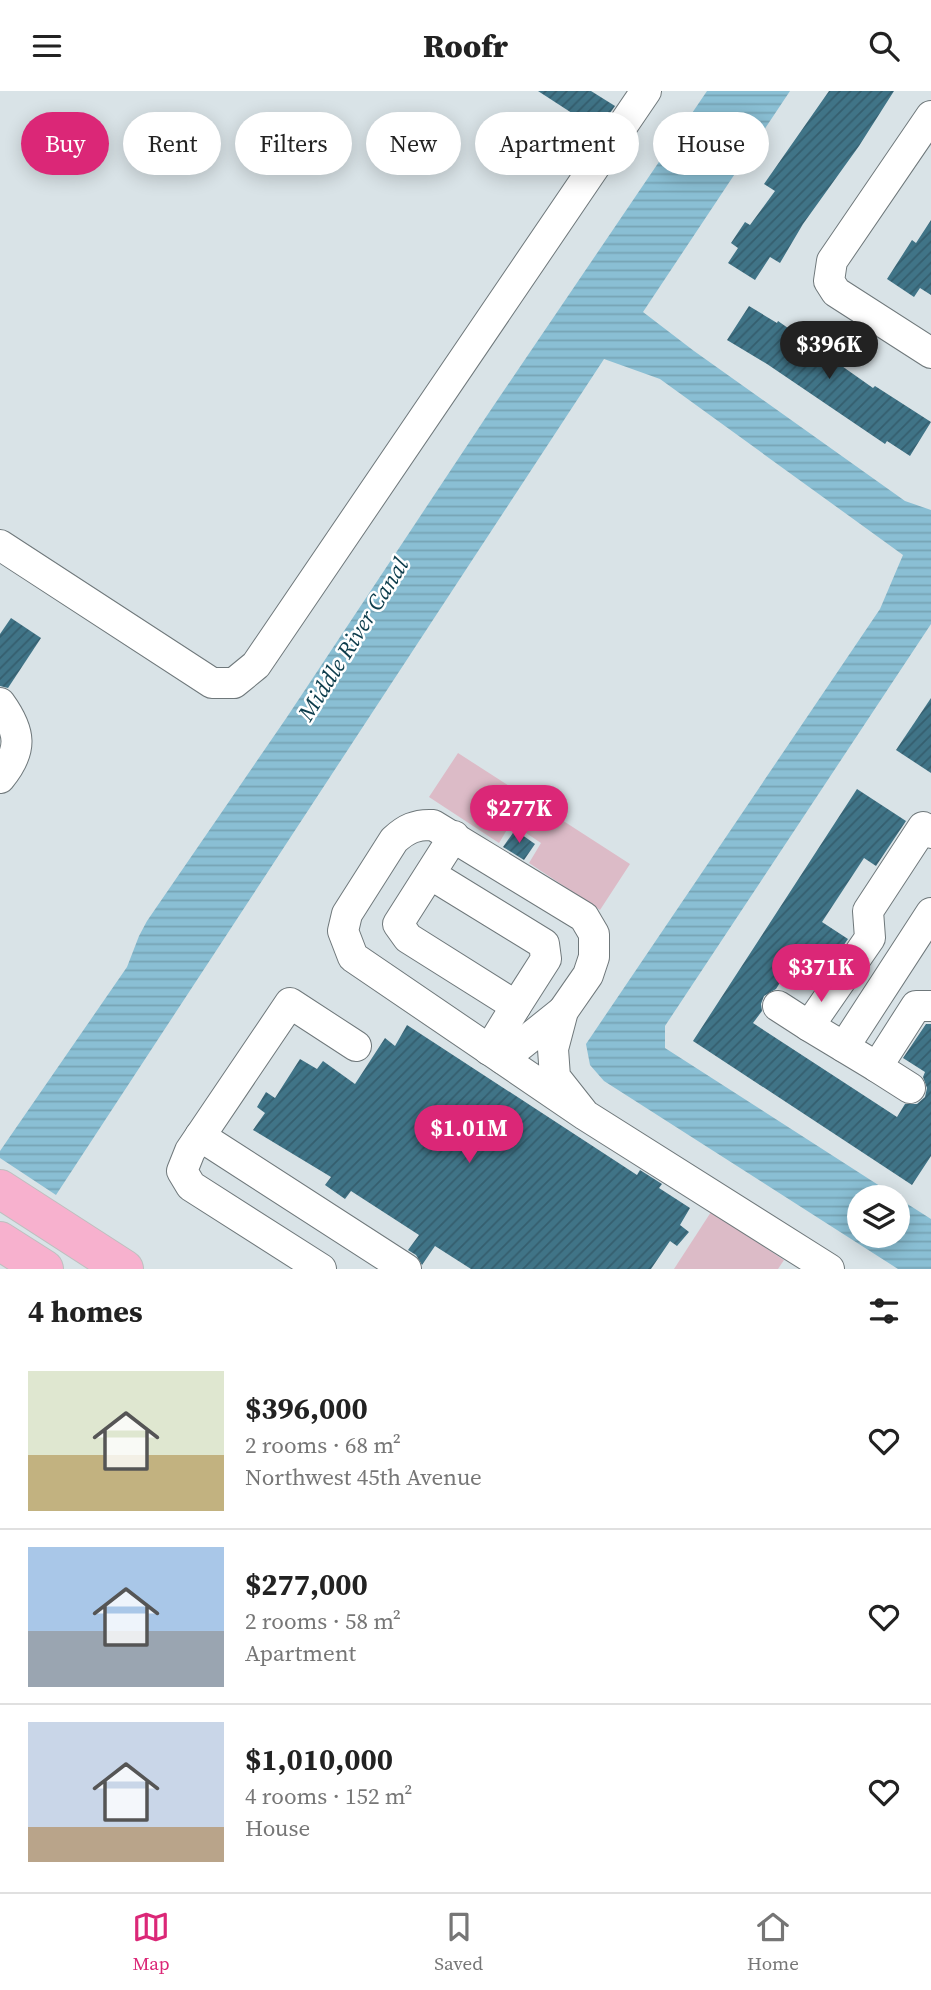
<!DOCTYPE html>
<html lang="en">
<head>
<meta charset="utf-8">
<style>
  body { margin:0; font-family:"Source Serif 4",serif; background:#f2f2f2; color:#222; height:100vh; display:flex; flex-direction:column; font-size:26px; white-space:nowrap }
  * { box-sizing:border-box; margin:0 }
  p { font-size:23px; color:#767676 }
  .icon { flex:none; width:38px; height:38px; fill:none; stroke:currentColor; stroke-width:2; stroke-linecap:round; stroke-linejoin:round }
  .map { position:relative; height:1178px; overflow:hidden }
  .side { display:flex; flex-direction:column; background:#fff; flex:1 }
  .side>* { flex:none }
  .guide { position:absolute; left:21px; top:21px; width:889px; height:63px; display:flex; gap:14px }
  .fabs { position:absolute; left:847px; top:1094px; display:grid; gap:14px }
  .fabs a { display:grid; place-items:center; width:63px; height:63px; border-radius:50%; background:#fff; box-shadow:0 4px 18px #0003; font-size:35px }
  .price { position:absolute; translate:-50% -60px; padding:0 16px; border-radius:24px; background:#db2777; color:#fff; font-size:23px; line-height:46px; filter:drop-shadow(0 2px 4px #0008) }
  .price::after { content:''; position:absolute; left:50%; top:42px; width:21px; height:16px; margin-left:-10px; background:inherit; clip-path:polygon(0 0,100% 0,50% 100%) }
  .price.current { background:#222; color:#fff }
  ul { padding:0; list-style:none }
  li { display:flex; align-items:center; gap:21px; height:175px; padding:0 28px }
  li+li { border-top:2px solid #e0e0e0 }
  li span { display:grid; place-items:center; flex:none; width:196px; height:140px; border-radius:0px; color:#555 }
  li>.icon { margin-inline-start:auto }
  span .icon { width:84px; height:84px; fill:#fffc; stroke-width:1 }
  li b { font-size:30px }
  h2 { display:flex; justify-content:space-between; align-items:center; height:84px; padding:0 28px; font-size:30px }
  .chip { padding:0 24px; border-radius:32px; background:#fff; box-shadow:0 4px 18px #0003; font-size:24px; line-height:63px }
  .chip.current { background:#db2777; color:#fff }
  header { display:flex; justify-content:space-between; align-items:center; height:91px; padding:0 28px; background:#fff; font-size:32px; font-weight:800 }
  .tab-bar { display:flex; justify-content:space-around; align-items:center; height:98px; border-top:2px solid #e0e0e0; background:#fff; font-size:19px; color:#767676 }
  .tab-bar a { display:grid; justify-items:center; gap:4px }
  .tab-bar .current { color:#db2777 }
  .map>svg:first-child { display:block }
  .pitch { fill:#dcbbc7 }
  .water { fill:url(#water-rules) }
  .building { fill:url(#building-hatch) }
  .lines { fill:none; stroke-linecap:round; stroke-linejoin:round }
  .minor-casing { stroke:#6f787b; stroke-width:32 }
  .major-casing { stroke:#bebfbf; stroke-width:40 }
  .minor { stroke:#fff; stroke-width:30 }
  .major { stroke:#f7b1ce; stroke-width:38 }
  .labels { text-anchor:middle; dominant-baseline:central; stroke-width:5; stroke-linejoin:round; paint-order:stroke }
  .water-label { font-size:23px; font-style:italic; fill:#0d3d4c; stroke:#fff }
</style>
</head>
<body>
<header><svg class="icon" aria-label="menu" viewBox="0 0 24 24"><path d="M4 6h16M4 12h16M4 18h16"/></svg>Roofr<svg class="icon" aria-label="search" viewBox="0 0 24 24"><circle cx="10" cy="10" r="6"/><path d="M15 15l6 6"/></svg></header>
<div class="map">
<svg width="931" height="1178" viewBox="0 0 931 1178">
  <defs>
    <pattern id="water-rules" width="6" height="5" patternUnits="userSpaceOnUse" patternTransform="scale(1.75)"><rect width="6" height="5" fill="#8abfd4"/><path d="M0 2.5h6" fill="none" stroke="#76a4b5"/></pattern>
    <pattern id="building-hatch" width="6" height="6" patternUnits="userSpaceOnUse" patternTransform="scale(1.75)"><rect width="6" height="6" fill="#407487"/><path d="M-1 1l2-2M0 6l6-6M5 7l2-2" fill="none" stroke="#355e6e"/></pattern>
  </defs>
  <rect width="100%" height="100%" fill="#d9e3e7"/>
  <!-- pitch -->
  <g class="pitch">
    <polygon points="458,662 630,773 600,819 529,772 541,752 511,732 499,752 429,706"/>
    <polygon points="711,1121 784,1169 778,1178 674,1178"/>
  </g>
  <!-- water -->
  <polygon class="water" points="707,0 790,0 643,221 694,260 905,410 931,419 931,533 665,935 665,957 897,1106 859,1106 859,1144 898,1144 898,1107 931,1128 931,1178 898,1178 604,990 590,974 586,953 880,518 903,464 660,288 604,268 56,1104 0,1067 0,1060 127,876 139,845 147,830 287,626 486,326"/>
  <!-- building -->
  <g class="building">
    <polygon points="538,0 591,0 615,15 598,39"/>
    <polygon points="829,0 894,0 859,55 803,133 780,172 770,166 755,189 728,172 738,157 731,152 745,131 750,134 775,100 764,93"/>
    <polygon points="931,129 931,204 920,197 914,206 887,188 912,149 916,152"/>
    <polygon points="749,215 777,232 778,230 873,297 875,295 931,331 910,365 887,350 885,353 767,273 727,249"/>
    <polygon points="11,527 41,547 8,597 0,595 0,543"/>
    <polygon points="931,607 931,682 896,659"/>
    <polygon points="857,698 906,730 876,775 864,767 822,831 848,848 824,882 797,865 776,898 764,905 761,913 762,920 753,932 897,1026 905,1013 917,1013 925,1006 927,997 923,986 925,981 903,967 926,933 931,933 931,1065 912,1094 693,950"/>
    <polygon points="515,739 535,753 524,769 503,756"/>
    <polygon points="407,934 637,1084 640,1079 662,1093 659,1097 690,1117 680,1134 689,1141 677,1155 670,1150 651,1178 471,1178 435,1155 422,1174 416,1164 408,1159 419,1144 351,1100 345,1108 325,1094 331,1086 253,1039 265,1022 257,1016 266,1001 275,1007 300,968 317,978 323,970 355,993 385,947 395,955"/>
  </g>
  <g class="lines">
    <!-- minor casing -->
    <g class="minor-casing">
      <g id="minor">
        <polyline points="931,25 832,170 829,190 836,201 931,262"/>
        <polyline points="0,454 212,592 234,592 256,574 646,0"/>
        <path d="M0,612c21,29 23,47 0,75"/>
        <polyline points="931,742 923,736 868,820 870,847 809,935 877,976 916,915 931,915"/>
        <polyline points="430,783 544,853 546,868 516,915 408,847 398,833 454,745"/>
        <polyline points="778,915 809,935"/>
        <polyline points="844,956 931,822"/>
        <polyline points="489,959 516,915"/>
        <polyline points="503,968 563,920"/>
        <polyline points="877,976 910,997"/>
        <path d="M585,1024l-30,-38 -2,-28 10,-38 25,-36 6,-18v-23l-10,-17 -151,-92c-17,-1 -27,4 -39,15l-47,74 -4,17 10,26 232,158 244,154"/>
        <polyline points="200,1045 406,1178"/>
        <polyline points="321,1178 191,1095 182,1080 190,1060 290,912 356,955"/>
      </g>
    </g>
    <!-- major casing -->
    <g class="major-casing">
      <g id="major">
        <polyline points="0,1098 124,1178"/>
        <polyline points="0,1150 44,1178"/>
      </g>
    </g>
    <!-- minor -->
    <use href="#minor" class="minor"/>
    <!-- major -->
    <use href="#major" class="major"/>
  </g>
  <g class="labels">
    <!-- water labels -->
    <g class="water-label">
      <text transform="translate(353 548) rotate(-58)">Middle River Canal</text>
    </g>
  </g>
</svg>
<div class="fabs">
<a><svg class="icon" aria-label="layers" viewBox="0 0 24 24"><path d="M12 4l9 5-9 5-9-5zM3 14l9 5 9-5"/></svg></a>
</div>
<b class="price current" style="left:829px;top:290px">$396K</b>
<b class="price" style="left:519px;top:754px">$277K</b>
<b class="price" style="left:821px;top:913px">$371K</b>
<b class="price" style="left:469px;top:1074px">$1.01M</b>
<div class="guide">
<a class="chip current">Buy</a>
<a class="chip">Rent</a>
<a class="chip">Filters</a>
<a class="chip">New</a>
<a class="chip">Apartment</a>
<a class="chip">House</a>
</div>
</div>
<section class="side">
<h2>4 homes<svg class="icon" aria-label="filters" viewBox="0 0 24 24"><path d="M4 7h16M4 17h16"/><circle cx="9" cy="7" r="2"/><circle cx="15" cy="17" r="2"/></svg></h2>
<ul>
<li><span style="background:linear-gradient(#dfe7d0 60%,#c2b280 0)"><svg class="icon" aria-label="home" viewBox="0 0 24 24"><path d="M3 11l9-7 9 7M6 9v11h12V9"/></svg></span><div><b>$396,000</b><p>2 rooms · 68 m²</p><p>Northwest 45th Avenue</p></div><svg class="icon" aria-label="heart" viewBox="0 0 24 24"><path d="M12 20l-8-8c-3-5 5-10 8-4 3-6 11-1 8 4z"/></svg></li>
<li><span style="background:linear-gradient(#a9c7e8 60%,#9aa5b1 0)"><svg class="icon" aria-label="home" viewBox="0 0 24 24"><path d="M3 11l9-7 9 7M6 9v11h12V9"/></svg></span><div><b>$277,000</b><p>2 rooms · 58 m²</p><p>Apartment</p></div><svg class="icon" aria-label="heart" viewBox="0 0 24 24"><path d="M12 20l-8-8c-3-5 5-10 8-4 3-6 11-1 8 4z"/></svg></li>
<li><span style="background:linear-gradient(#c9d6e8 75%,#b9a48a 0)"><svg class="icon" aria-label="home" viewBox="0 0 24 24"><path d="M3 11l9-7 9 7M6 9v11h12V9"/></svg></span><div><b>$1,010,000</b><p>4 rooms · 152 m²</p><p>House</p></div><svg class="icon" aria-label="heart" viewBox="0 0 24 24"><path d="M12 20l-8-8c-3-5 5-10 8-4 3-6 11-1 8 4z"/></svg></li>
</ul>
</section>
<nav class="tab-bar">
<a class="current"><svg class="icon" aria-label="map" viewBox="0 0 24 24"><path d="M3 6l6-2 6 2 6-2v14l-6 2-6-2-6 2zM9 4v14M15 6v14"/></svg>Map</a>
<a><svg class="icon" aria-label="saved" viewBox="0 0 24 24"><path d="M7 4h10v16l-5-4-5 4z"/></svg>Saved</a>
<a><svg class="icon" aria-label="home" viewBox="0 0 24 24"><path d="M3 11l9-7 9 7M6 9v11h12V9"/></svg>Home</a>
</nav>
</body>
</html>
